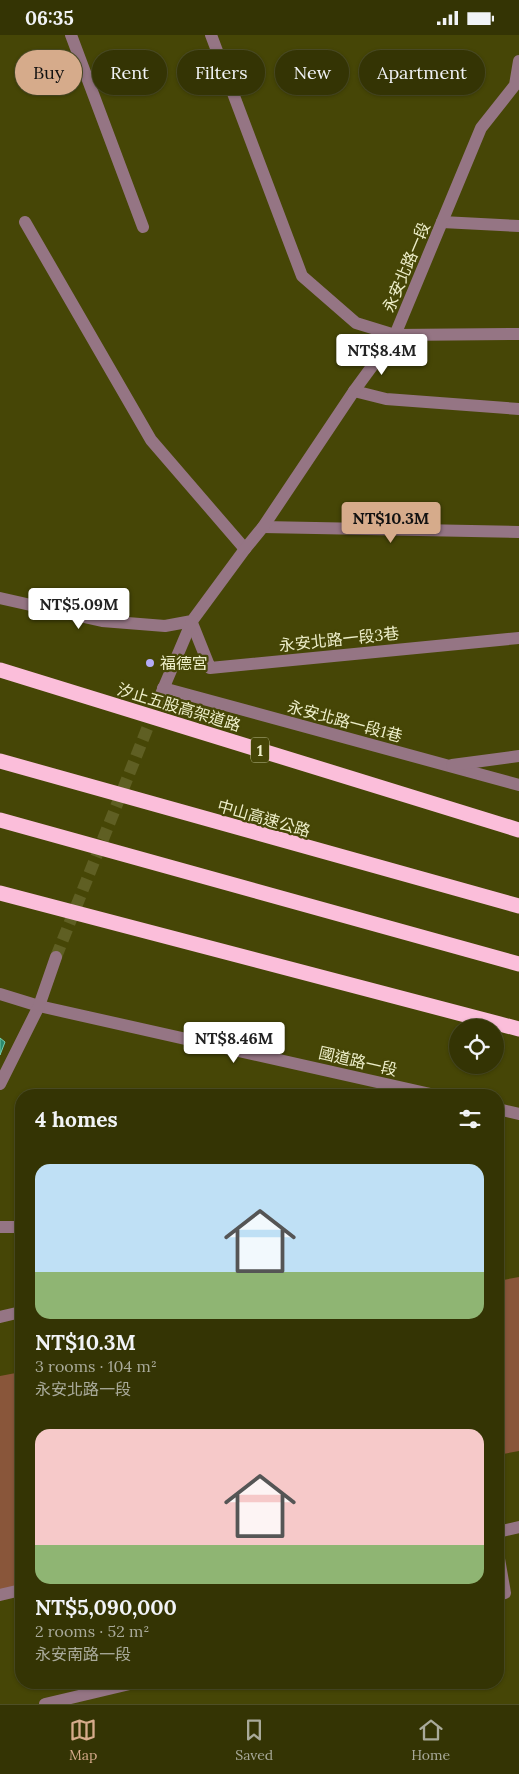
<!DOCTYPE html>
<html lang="en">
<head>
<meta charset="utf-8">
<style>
  body { margin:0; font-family:Lora,"Noto Sans TC",serif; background:#3f3f13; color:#f1f3f6; height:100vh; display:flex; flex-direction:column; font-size:19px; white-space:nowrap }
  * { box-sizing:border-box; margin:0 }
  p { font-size:16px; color:#a9aa9a }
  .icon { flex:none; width:28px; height:28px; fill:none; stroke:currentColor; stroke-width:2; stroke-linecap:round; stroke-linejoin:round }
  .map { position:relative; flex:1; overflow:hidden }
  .drawer { position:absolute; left:15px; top:1054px; width:489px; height:600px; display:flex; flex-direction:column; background:#343404; border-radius:20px; box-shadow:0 1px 4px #0004,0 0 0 1px #4e4f26 }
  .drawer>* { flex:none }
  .top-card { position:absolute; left:15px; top:15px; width:490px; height:45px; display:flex; gap:10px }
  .controls { position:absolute; left:449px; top:984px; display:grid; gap:10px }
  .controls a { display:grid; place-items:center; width:55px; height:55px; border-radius:50%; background:#343404; box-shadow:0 1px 4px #0004,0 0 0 1px #4e4f26; font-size:25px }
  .price { position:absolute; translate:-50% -42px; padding:0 11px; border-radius:5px; background:#fff; color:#222; font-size:16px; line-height:32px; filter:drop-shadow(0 1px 2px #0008) }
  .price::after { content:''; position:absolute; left:50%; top:30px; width:15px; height:11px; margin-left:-8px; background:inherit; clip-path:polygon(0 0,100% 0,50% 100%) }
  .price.selected { background:#d6ab8b; color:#111 }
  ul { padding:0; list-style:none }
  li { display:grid; align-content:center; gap:10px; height:265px; padding:0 20px }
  li span { display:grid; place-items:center; height:155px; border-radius:15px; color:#555 }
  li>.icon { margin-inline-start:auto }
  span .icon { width:90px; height:90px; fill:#fffc; stroke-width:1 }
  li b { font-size:21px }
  h2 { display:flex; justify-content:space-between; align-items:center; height:60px; padding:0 20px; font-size:21px }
  .tag { padding:0 18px; border-radius:22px; background:#343404; box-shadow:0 1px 4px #0004,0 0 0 1px #4e4f26; font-size:18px; line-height:45px }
  .tag.selected { background:#d6ab8b; color:#111 }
  .status { display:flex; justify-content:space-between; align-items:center; height:35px; padding:0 25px; background:#343404; direction:ltr }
  .status svg { height:14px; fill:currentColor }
  .menu { display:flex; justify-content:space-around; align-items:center; height:70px; border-top:1px solid #4e4f26; background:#343404; font-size:14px; color:#a9aa9a }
  .menu a { display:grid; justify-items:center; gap:2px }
  .menu .selected { color:#d6ab8b }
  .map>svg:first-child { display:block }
  .green { fill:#89563a }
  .building { fill:#2b8a6d; stroke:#73cdad }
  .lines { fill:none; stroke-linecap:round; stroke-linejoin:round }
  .minor-tunnel { stroke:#5f5f23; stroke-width:12; stroke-dasharray:12 6; stroke-linecap:butt }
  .minor { stroke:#957584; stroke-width:12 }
  .highway { stroke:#fbbeda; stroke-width:15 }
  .highway-bridge { stroke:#fbbeda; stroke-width:15 }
  .poi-dot { fill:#b5acf8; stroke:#464606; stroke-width:2 }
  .labels { text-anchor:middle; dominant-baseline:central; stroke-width:4.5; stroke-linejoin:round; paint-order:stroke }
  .shield { fill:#464606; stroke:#bbbc8e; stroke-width:1 }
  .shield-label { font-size:15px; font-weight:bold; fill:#edeec9 }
  .street-label { font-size:16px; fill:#edeec9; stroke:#464606 }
  .poi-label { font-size:16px; fill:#edeec9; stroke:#464606; text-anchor:start }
</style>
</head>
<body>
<div class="status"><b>06:35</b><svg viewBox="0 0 49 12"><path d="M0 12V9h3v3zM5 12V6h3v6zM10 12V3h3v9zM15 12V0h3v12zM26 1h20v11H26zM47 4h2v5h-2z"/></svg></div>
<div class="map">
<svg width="519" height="1669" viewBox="0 0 519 1669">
  <rect width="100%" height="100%" fill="#464606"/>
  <!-- green -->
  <g class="green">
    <polygon points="519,1242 519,1416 498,1420 498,1246"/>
    <polygon points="21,1337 21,1550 0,1555 0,1341"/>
  </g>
  <!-- building -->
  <polygon class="building" points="0,1003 5,1007 0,1020"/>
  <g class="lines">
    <!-- minor-tunnel -->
    <polyline class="minor-tunnel" points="56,922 161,659"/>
    <!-- minor -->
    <g class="minor">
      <polyline points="71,0 143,192"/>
      <polyline points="211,0 302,241 356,288 395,300 519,299"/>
      <polyline points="25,187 151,405 245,514"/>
      <polyline points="442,187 519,191"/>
      <polyline points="354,356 386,364 519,374"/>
      <polyline points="263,492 519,497"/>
      <polyline points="0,563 102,586 165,591 192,586 245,514 263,492 354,356 395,300 481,93 515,50 519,26"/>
      <polyline points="192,588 210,633 519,603"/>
      <polyline points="163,653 519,750"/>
      <polyline points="161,659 192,586"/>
      <polyline points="452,730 519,721"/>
      <polyline points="0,959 39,971 435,1060"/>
      <polyline points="0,1049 39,971 56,922"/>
      <polyline points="498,1074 519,1079"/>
      <polyline points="0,1192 21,1192"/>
      <polyline points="0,1282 21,1277"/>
      <polyline points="498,1497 519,1492"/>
      <polyline points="498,1518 505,1558 498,1560"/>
      <polyline points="0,1560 21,1555"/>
      <polyline points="45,1669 134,1648"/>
    </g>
    <!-- highway -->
    <g class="highway">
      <polyline points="0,726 519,871"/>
      <polyline points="0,785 519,929"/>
    </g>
    <!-- highway-bridge -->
    <g class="highway-bridge">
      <polyline points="0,635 519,795"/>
      <polyline points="0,858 519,994"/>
    </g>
  </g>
  <!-- markers -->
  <circle class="poi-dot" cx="150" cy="628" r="5"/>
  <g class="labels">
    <!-- shield labels -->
    <rect class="shield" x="251" y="702.5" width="18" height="25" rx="4"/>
    <g class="shield-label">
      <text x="260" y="715">1</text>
    </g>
    <!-- street labels -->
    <g class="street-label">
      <text transform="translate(406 232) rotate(-67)">永安北路一段</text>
      <text transform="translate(339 604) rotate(-6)">永安北路一段3巷</text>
      <text transform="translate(179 672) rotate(17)">汐止五股高架道路</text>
      <text transform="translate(345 686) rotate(15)">永安北路一段1巷</text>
      <text transform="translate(264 783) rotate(16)">中山高速公路</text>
      <text transform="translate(358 1026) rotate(13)">國道路一段</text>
    </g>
    <!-- poi labels -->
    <g class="poi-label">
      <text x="160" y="628">福德宮</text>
    </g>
  </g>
</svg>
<div class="controls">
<a><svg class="icon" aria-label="locate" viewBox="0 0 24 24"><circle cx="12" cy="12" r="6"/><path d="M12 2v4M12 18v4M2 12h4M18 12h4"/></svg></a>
</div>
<b class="price" style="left:382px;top:341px">NT$8.4M</b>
<b class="price selected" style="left:391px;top:509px">NT$10.3M</b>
<b class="price" style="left:79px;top:595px">NT$5.09M</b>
<b class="price" style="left:234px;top:1029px">NT$8.46M</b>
<div class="top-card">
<a class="tag selected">Buy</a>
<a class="tag">Rent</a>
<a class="tag">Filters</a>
<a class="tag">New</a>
<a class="tag">Apartment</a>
</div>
<section class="drawer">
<h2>4 homes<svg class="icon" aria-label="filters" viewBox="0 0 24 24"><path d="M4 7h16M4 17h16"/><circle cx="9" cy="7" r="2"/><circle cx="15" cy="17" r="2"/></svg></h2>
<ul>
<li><span style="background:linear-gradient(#bfe0f5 70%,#8fb573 0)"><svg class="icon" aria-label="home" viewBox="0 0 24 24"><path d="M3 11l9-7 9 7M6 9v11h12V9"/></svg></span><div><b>NT$10.3M</b><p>3 rooms · 104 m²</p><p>永安北路一段</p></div></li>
<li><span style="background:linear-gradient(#f6c9c9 75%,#8fb573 0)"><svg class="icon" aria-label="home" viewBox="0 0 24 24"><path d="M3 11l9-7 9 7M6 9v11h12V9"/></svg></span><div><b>NT$5,090,000</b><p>2 rooms · 52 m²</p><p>永安南路一段</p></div></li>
</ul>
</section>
</div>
<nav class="menu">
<a class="selected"><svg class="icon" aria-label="map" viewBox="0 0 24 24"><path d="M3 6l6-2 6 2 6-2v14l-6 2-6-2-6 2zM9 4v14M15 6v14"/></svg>Map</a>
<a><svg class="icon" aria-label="saved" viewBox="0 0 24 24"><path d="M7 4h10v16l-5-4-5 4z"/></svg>Saved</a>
<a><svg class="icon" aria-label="home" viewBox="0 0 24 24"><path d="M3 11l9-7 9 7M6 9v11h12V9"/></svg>Home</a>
</nav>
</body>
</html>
